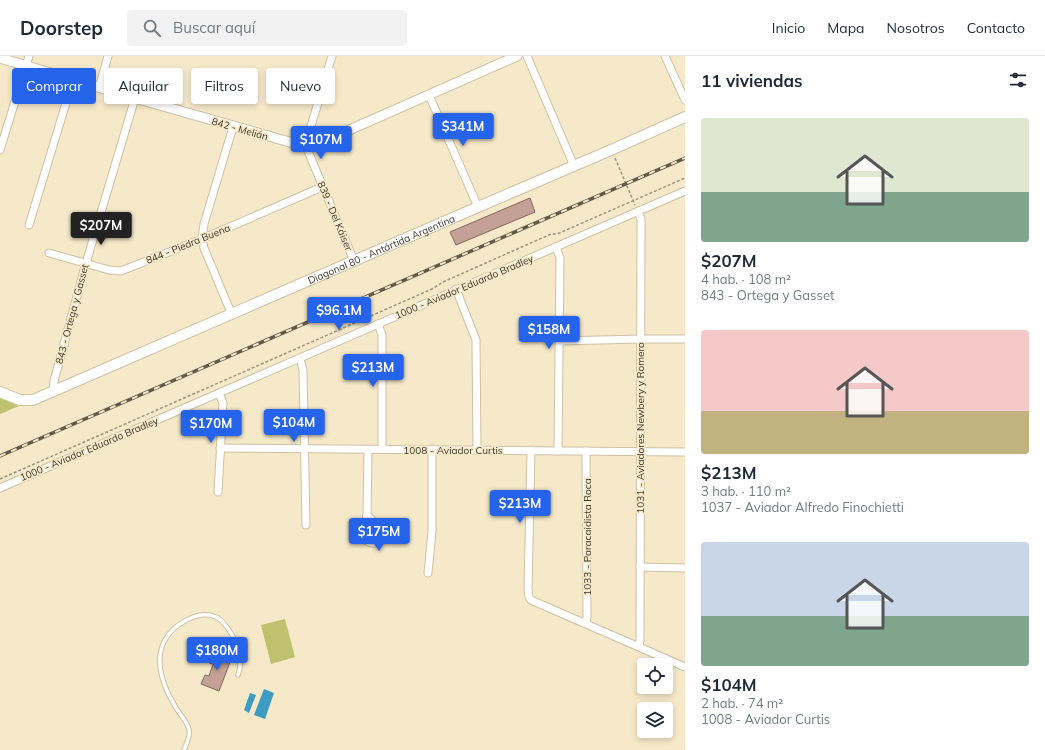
<!DOCTYPE html>
<html lang="es">
<head>
<meta charset="utf-8">
<style>
  body { margin:0; font-family:Mulish,sans-serif; background:#f2f2f3; color:#1f2937; height:100vh; display:flex; flex-direction:column; font-size:15px; white-space:nowrap }
  * { box-sizing:border-box; margin:0 }
  p { font-size:13px; color:#747a83 }
  .icon { flex:none; width:22px; height:22px; fill:none; stroke:currentColor; stroke-width:2; stroke-linecap:round; stroke-linejoin:round }
  .map { position:relative; flex:1; overflow:hidden }
  .details { display:flex; flex-direction:column; background:#fff; width:360px }
  .details>* { flex:none }
  .banner { position:absolute; left:12px; top:12px; width:380px; height:36px; display:flex; gap:8px }
  .buttons { position:absolute; left:637px; top:602px; display:grid; gap:8px }
  .buttons a { display:grid; place-items:center; width:36px; height:36px; border-radius:4px; background:#fff; box-shadow:0 2px 6px #0003; font-size:20px }
  .price { position:absolute; translate:-50% -34px; padding:0 9px; border-radius:4px; background:#2563eb; color:#fff; font-size:13px; line-height:26px; filter:drop-shadow(0 1px 2px #0008) }
  .price::after { content:''; position:absolute; left:50%; top:24px; width:12px; height:9px; margin-left:-6px; background:inherit; clip-path:polygon(0 0,100% 0,50% 100%) }
  .price.on { background:#222; color:#fff }
  ul { padding:0; list-style:none }
  li { display:grid; align-content:center; gap:8px; height:212px; padding:0 16px }
  li span { display:grid; place-items:center; height:124px; border-radius:4px; color:#555 }
  li>.icon { margin-inline-start:auto }
  span .icon { width:72px; height:72px; fill:#fffc; stroke-width:1 }
  li b { font-size:17px }
  h2 { display:flex; justify-content:space-between; align-items:center; height:48px; padding:0 16px; font-size:17px }
  .pill { padding:0 14px; border-radius:4px; background:#fff; box-shadow:0 2px 6px #0003; font-size:14px; line-height:36px }
  .pill.on { background:#2563eb; color:#fff }
  header { display:flex; align-items:center; gap:24px; box-sizing:border-box; height:56px; padding:0 20px; background:#fff; border-bottom:1px solid #e0e1e3 }
  header strong { font-size:19px }
  nav { display:flex; gap:22px; margin-inline-start:auto; font-size:14px }
  .search { width:280px; height:36px; background:#f2f2f3; display:flex; align-items:center; gap:10px; box-sizing:border-box; padding:0 14px; border-radius:4px; color:#747a83; font-size:15px }
  main { display:flex; flex:1; min-height:0 }
  .map>svg:first-child { display:block }
  .green { fill:#bfc16e }
  .water { fill:#3c9cc1 }
  .building { fill:#c4a197; stroke:#86665d }
  .lines { fill:none; stroke-linecap:round; stroke-linejoin:round }
  .service-casing { stroke:#cec1a2; stroke-width:5.5 }
  .minor-casing { stroke:#cec1a2; stroke-width:9 }
  .tertiary-casing { stroke:#cec1a2; stroke-width:11 }
  .secondary-casing { stroke:#cec1a2; stroke-width:12 }
  .path { stroke:#9c937d; stroke-width:1.5; stroke-dasharray:3 2; stroke-linecap:butt }
  .service { stroke:#fff; stroke-width:3.5 }
  .minor { stroke:#fff; stroke-width:7 }
  .tertiary { stroke:#fff; stroke-width:9 }
  .secondary { stroke:#fff; stroke-width:10 }
  .rail-casing { stroke:#615a4a; stroke-width:3.5 }
  .rail { stroke:#f6e9ca; stroke-width:2; stroke-dasharray:6; stroke-linecap:butt }
  .labels { text-anchor:middle; dominant-baseline:central; stroke-width:3.5; stroke-linejoin:round; paint-order:stroke }
  .street-label { font-size:10px; fill:#3d372b; stroke:#f6e9ca }
</style>
</head>
<body>
<header>
<strong>Doorstep</strong>
<div class="search"><svg class="icon" aria-label="search" viewBox="0 0 24 24"><circle cx="10" cy="10" r="6"/><path d="M15 15l6 6"/></svg>Buscar aquí</div>
<nav><a>Inicio</a><a>Mapa</a><a>Nosotros</a><a>Contacto</a></nav>
</header>
<main>
<div class="map">
<svg width="685" height="694" viewBox="0 0 685 694">
  <rect width="100%" height="100%" fill="#f6e9ca"/>
  <!-- green -->
  <g class="green">
    <polygon points="0,342 19,350 0,358"/>
    <polygon points="285,563 295,601 271,608 261,569"/>
  </g>
  <!-- water -->
  <g class="water">
    <polygon points="264,633 274,637 265,663 254,659"/>
    <polygon points="250,637 256,639 249,657 244,654"/>
  </g>
  <!-- building -->
  <g class="building">
    <polygon points="530,142 535,156 456,189 450,176"/>
    <polygon points="214,594 232,601 219,635 201,628 205,619 209,620 213,608 209,607"/>
  </g>
  <g class="lines">
    <!-- service casing -->
    <g class="service-casing">
      <path id="service" d="M184,694c2,-6 7,-14 5,-20 -1,-8 -10,-16 -14,-24 -11,-18 -22,-45 -10,-66 8,-15 33,-31 51,-23 6,2 9,8 13,13 9,13 15,29 9,45"/>
    </g>
    <!-- minor casing -->
    <g class="minor-casing">
      <g id="minor">
        <polyline points="332,0 308,80 308,95 354,205"/>
        <polyline points="527,0 574,110"/>
        <polyline points="665,0 685,44"/>
        <polyline points="99,32 108,0"/>
        <polyline points="429,39 478,151"/>
        <polyline points="0,94 29,0"/>
        <polyline points="638,155 641,163 640,584 639,590"/>
        <polyline points="29,169 73,24"/>
        <polyline points="556,191 560,202 558,395"/>
        <polyline points="49,197 109,214 121,215 202,183 322,131"/>
        <polyline points="456,233 476,284 477,393"/>
        <polyline points="232,259 204,192 202,183 204,168 233,71"/>
        <polyline points="378,268 382,279 382,393"/>
        <polyline points="559,285 640,283 685,283"/>
        <polyline points="300,302 303,314 306,469"/>
        <polyline points="53,335 54,325 86,207 135,42"/>
        <polyline points="220,392 685,396"/>
        <polyline points="531,394 528,533 529,541 531,544 685,611"/>
        <polyline points="0,432 685,135"/>
        <polyline points="218,436 223,347 219,337"/>
        <path d="M367,459l15,15c2,10 -7,17 -15,11l-4,-8 4,-18 1,-65"/>
        <polyline points="640,511 685,512"/>
        <polyline points="428,517 432,476 432,393"/>
        <polyline points="586,567 587,561 586,395"/>
      </g>
    </g>
    <!-- tertiary casing -->
    <g class="tertiary-casing">
      <polyline id="tertiary" points="0,2 135,42 300,89 307,90 322,86 517,0"/>
    </g>
    <!-- secondary casing -->
    <g class="secondary-casing">
      <g id="secondary">
        <path id="s1" d="M0,336l20,8h13l445,-193 133,-57 74,-33"/>
      </g>
    </g>
    <!-- path -->
    <g class="path">
      <polyline points="615,102 635,149"/>
      <polyline points="0,423 432,233 443,226 551,178 557,178 685,122"/>
    </g>
    <!-- service -->
    <use href="#service" class="service"/>
    <!-- minor -->
    <use href="#minor" class="minor"/>
    <!-- tertiary -->
    <use href="#tertiary" class="tertiary"/>
    <!-- secondary -->
    <use href="#secondary" class="secondary"/>
    <!-- rail casing -->
    <g class="rail-casing">
      <polyline id="rail" points="0,400 685,102"/>
    </g>
    <!-- rail -->
    <use href="#rail" class="rail"/>
  </g>
  <g class="labels">
    <!-- street labels -->
    <g class="street-label">
      <text transform="translate(240 73) rotate(16)">842 - Melián</text>
      <text transform="translate(335 160) rotate(67)">839 - Del Káiser</text>
      <text transform="translate(188 188) rotate(-22)">844 - Piedra Buena</text>
      <text stroke="none"><textPath href="#s1" startOffset="414">Diagonal 80 - Antártida Argentina</textPath></text>
      <text transform="translate(464 231) rotate(-23)">1000 - Aviador Eduardo Bradley</text>
      <text transform="translate(72 258) rotate(-75)">843 - Ortega y Gasset</text>
      <text transform="translate(640 372) rotate(-90)">1031 - Aviadores Newbery y Romero</text>
      <text transform="translate(89 393) rotate(-23)">1000 - Aviador Eduardo Bradley</text>
      <text x="453" y="394">1008 - Aviador Curtis</text>
      <text transform="translate(587 481) rotate(-90)">1033 - Paracaidista Roca</text>
    </g>
  </g>
</svg>
<div class="buttons">
<a><svg class="icon" aria-label="locate" viewBox="0 0 24 24"><circle cx="12" cy="12" r="6"/><path d="M12 2v4M12 18v4M2 12h4M18 12h4"/></svg></a>
<a><svg class="icon" aria-label="layers" viewBox="0 0 24 24"><path d="M12 4l9 5-9 5-9-5zM3 14l9 5 9-5"/></svg></a>
</div>
<b class="price" style="left:463px;top:91px">$341M</b>
<b class="price" style="left:321px;top:104px">$107M</b>
<b class="price on" style="left:101px;top:190px">$207M</b>
<b class="price" style="left:339px;top:275px">$96.1M</b>
<b class="price" style="left:549px;top:294px">$158M</b>
<b class="price" style="left:373px;top:332px">$213M</b>
<b class="price" style="left:294px;top:387px">$104M</b>
<b class="price" style="left:211px;top:388px">$170M</b>
<b class="price" style="left:520px;top:468px">$213M</b>
<b class="price" style="left:379px;top:496px">$175M</b>
<b class="price" style="left:217px;top:615px">$180M</b>
<div class="banner">
<a class="pill on">Comprar</a>
<a class="pill">Alquilar</a>
<a class="pill">Filtros</a>
<a class="pill">Nuevo</a>
</div>
</div>
<section class="details">
<h2>11 viviendas<svg class="icon" aria-label="filters" viewBox="0 0 24 24"><path d="M4 7h16M4 17h16"/><circle cx="9" cy="7" r="2"/><circle cx="15" cy="17" r="2"/></svg></h2>
<ul>
<li><span style="background:linear-gradient(#dfe7d0 60%,#7fa58c 0)"><svg class="icon" aria-label="home" viewBox="0 0 24 24"><path d="M3 11l9-7 9 7M6 9v11h12V9"/></svg></span><div><b>$207M</b><p>4 hab. · 108 m²</p><p>843 - Ortega y Gasset</p></div></li>
<li><span style="background:linear-gradient(#f6c9c9 65%,#c2b280 0)"><svg class="icon" aria-label="home" viewBox="0 0 24 24"><path d="M3 11l9-7 9 7M6 9v11h12V9"/></svg></span><div><b>$213M</b><p>3 hab. · 110 m²</p><p>1037 - Aviador Alfredo Finochietti</p></div></li>
<li><span style="background:linear-gradient(#c9d6e8 60%,#7fa58c 0)"><svg class="icon" aria-label="home" viewBox="0 0 24 24"><path d="M3 11l9-7 9 7M6 9v11h12V9"/></svg></span><div><b>$104M</b><p>2 hab. · 74 m²</p><p>1008 - Aviador Curtis</p></div></li>
</ul>
</section>
</main>
</body>
</html>
